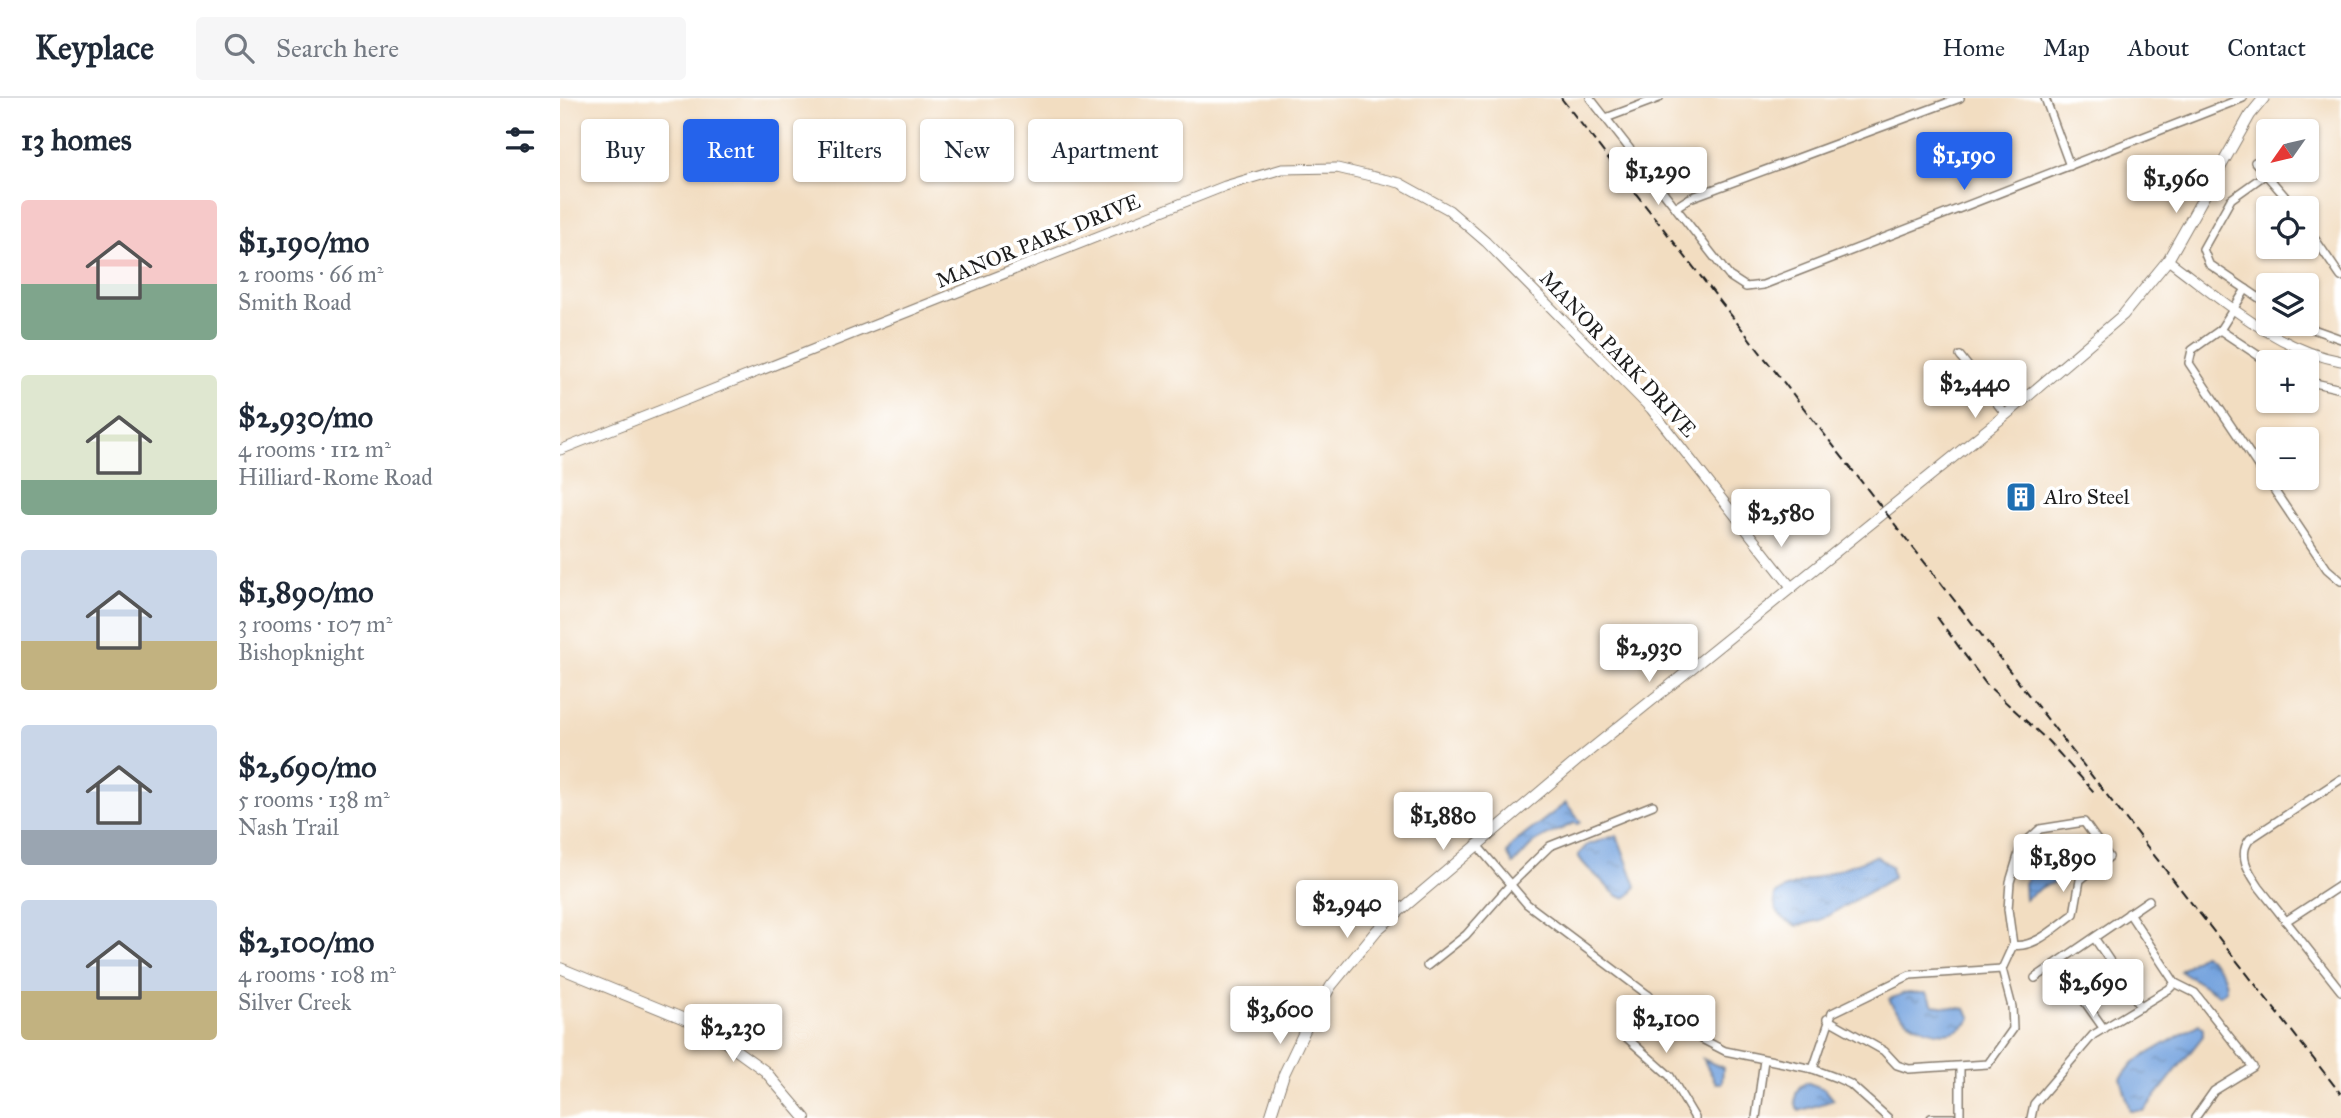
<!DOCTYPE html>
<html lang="en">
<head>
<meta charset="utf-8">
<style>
  body { margin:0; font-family:"IM FELL Great Primer",serif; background:#f6f6f7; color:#1f2937; height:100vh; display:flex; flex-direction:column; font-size:26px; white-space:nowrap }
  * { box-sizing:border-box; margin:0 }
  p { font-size:23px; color:#747a83 }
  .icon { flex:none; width:38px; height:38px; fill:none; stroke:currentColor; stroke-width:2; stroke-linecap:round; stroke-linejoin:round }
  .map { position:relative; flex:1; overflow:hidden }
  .drawer { display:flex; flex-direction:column; background:#fff; width:560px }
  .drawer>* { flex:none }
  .guide { position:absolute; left:21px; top:21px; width:665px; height:63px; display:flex; gap:14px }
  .needle { width:46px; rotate:236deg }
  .fabs { position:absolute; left:1696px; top:21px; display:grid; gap:14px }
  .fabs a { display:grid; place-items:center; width:63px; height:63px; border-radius:7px; background:#fff; box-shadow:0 2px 5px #0004; font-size:35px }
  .price { position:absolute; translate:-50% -60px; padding:0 16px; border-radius:7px; background:#fff; color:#222; font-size:23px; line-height:46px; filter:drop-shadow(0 2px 4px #0008) }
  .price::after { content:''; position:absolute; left:50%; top:42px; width:21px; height:16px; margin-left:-10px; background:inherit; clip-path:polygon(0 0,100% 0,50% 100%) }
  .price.selected { background:#2563eb; color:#fff }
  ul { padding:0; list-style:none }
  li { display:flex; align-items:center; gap:21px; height:175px; padding:0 21px }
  li span { display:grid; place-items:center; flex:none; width:196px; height:140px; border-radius:7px; color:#555 }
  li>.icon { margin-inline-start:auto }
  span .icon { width:84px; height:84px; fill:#fffc; stroke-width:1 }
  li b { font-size:30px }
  h2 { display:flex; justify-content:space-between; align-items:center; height:84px; padding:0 21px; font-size:30px }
  .chip { padding:0 24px; border-radius:7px; background:#fff; box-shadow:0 2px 5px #0004; font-size:24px; line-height:63px }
  .chip.selected { background:#2563eb; color:#fff }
  header { display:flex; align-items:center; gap:42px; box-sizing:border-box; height:98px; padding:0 35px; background:#fff; border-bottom:2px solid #e0e1e3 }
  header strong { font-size:33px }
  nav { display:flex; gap:38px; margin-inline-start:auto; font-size:24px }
  .search { width:490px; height:63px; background:#f6f6f7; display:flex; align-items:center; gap:18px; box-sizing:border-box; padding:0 24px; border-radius:7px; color:#747a83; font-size:26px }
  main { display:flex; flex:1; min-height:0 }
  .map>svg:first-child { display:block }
  .water { fill:url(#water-ripples); stroke:#48607d; stroke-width:2 }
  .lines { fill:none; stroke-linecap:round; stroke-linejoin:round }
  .minor-casing { stroke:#877c6e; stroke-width:10 }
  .tertiary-casing { stroke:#877c6e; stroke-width:11 }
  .secondary-casing { stroke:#877c6e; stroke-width:12 }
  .minor { stroke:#fff; stroke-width:7 }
  .tertiary { stroke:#fff; stroke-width:9 }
  .secondary { stroke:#fff; stroke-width:10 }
  .rail { stroke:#1c1c1c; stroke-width:2; stroke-dasharray:10 5; stroke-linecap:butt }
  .labels { text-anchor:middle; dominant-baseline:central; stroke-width:7; stroke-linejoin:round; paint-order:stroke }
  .street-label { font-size:21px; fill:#1c1c1c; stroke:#fff }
  .poi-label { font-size:21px; fill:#1c1c1c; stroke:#fff; text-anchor:start }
</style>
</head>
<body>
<header>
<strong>Keyplace</strong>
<div class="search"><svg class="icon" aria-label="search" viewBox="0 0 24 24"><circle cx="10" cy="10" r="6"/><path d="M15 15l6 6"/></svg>Search here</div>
<nav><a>Home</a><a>Map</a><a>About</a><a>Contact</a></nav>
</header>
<main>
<section class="drawer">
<h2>13 homes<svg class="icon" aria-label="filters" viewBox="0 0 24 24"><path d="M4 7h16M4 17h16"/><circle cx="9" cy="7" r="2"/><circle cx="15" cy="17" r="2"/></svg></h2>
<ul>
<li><span style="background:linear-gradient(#f6c9c9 60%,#7fa58c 0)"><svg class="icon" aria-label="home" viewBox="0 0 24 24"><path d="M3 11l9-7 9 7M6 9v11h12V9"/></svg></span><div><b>$1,190/mo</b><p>2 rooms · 66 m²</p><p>Smith Road</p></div></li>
<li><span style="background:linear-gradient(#dfe7d0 75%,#7fa58c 0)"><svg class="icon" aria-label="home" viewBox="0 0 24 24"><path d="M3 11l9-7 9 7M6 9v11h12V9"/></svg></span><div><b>$2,930/mo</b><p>4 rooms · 112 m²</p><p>Hilliard-Rome Road</p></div></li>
<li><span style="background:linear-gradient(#c9d6e8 65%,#c2b280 0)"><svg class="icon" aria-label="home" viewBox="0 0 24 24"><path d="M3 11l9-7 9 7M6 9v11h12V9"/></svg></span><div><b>$1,890/mo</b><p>3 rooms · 107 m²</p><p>Bishopknight</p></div></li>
<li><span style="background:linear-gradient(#c9d6e8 75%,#9aa5b1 0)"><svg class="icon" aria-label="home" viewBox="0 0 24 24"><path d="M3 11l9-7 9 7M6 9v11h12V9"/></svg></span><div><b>$2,690/mo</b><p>5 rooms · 138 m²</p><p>Nash Trail</p></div></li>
<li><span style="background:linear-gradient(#c9d6e8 65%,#c2b280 0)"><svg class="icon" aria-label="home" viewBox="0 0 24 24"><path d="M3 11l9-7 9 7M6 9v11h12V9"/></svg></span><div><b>$2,100/mo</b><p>4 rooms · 108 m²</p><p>Silver Creek</p></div></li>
</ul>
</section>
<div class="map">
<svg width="1781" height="1020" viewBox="0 0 1781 1020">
  <defs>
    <pattern id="water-ripples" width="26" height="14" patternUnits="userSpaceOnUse" patternTransform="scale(1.75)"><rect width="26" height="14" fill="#75a3de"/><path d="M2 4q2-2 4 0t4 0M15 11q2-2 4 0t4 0" fill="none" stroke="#5f84b3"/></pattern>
  </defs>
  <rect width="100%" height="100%" fill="#fff"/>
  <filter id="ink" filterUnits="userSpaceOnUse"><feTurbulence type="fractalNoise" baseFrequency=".0143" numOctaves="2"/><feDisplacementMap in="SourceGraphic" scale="14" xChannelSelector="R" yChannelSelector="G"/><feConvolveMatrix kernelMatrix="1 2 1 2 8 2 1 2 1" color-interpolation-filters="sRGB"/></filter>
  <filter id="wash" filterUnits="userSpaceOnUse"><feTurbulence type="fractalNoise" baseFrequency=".00686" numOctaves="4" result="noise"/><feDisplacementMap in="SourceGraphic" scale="28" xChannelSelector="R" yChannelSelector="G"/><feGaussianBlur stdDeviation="1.57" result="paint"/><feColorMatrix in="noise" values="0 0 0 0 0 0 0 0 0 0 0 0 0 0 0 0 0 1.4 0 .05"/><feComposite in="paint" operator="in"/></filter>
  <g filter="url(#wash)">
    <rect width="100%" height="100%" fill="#f2ddc1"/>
    <!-- water -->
    <g class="water">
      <path d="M1006,705l15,19 -2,2 -5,-1c-13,7 -29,12 -41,21 -7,6 -12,14 -20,20l-6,-11 6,-9z"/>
      <path d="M1057,737l19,51c-11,24 -24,5 -34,-5 -9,-9 -19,-15 -24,-26l9,-10z"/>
      <path d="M1316,758l15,10 2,12 -73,42 -23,6c-14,-6 -25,-14 -22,-31l9,-6z"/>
      <polygon points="1498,764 1512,769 1507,781 1484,788 1465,801 1464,785 1474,769"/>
      <path d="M1643,856c11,8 24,21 23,36l-7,5 -39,-24z"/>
      <path d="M1345,895h21l7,12 33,4 5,9c-17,31 -72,7 -82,-19z"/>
      <polygon points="1639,926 1643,931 1643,938 1584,1013 1570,1013 1561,980 1574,964"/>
      <polygon points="1143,961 1163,970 1162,985 1156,985"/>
      <path d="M1246,984l19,7 9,11 -35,11c-7,-10 -4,-23 7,-29z"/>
    </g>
  </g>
  <g filter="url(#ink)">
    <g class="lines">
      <!-- minor casing -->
      <g class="minor-casing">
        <g id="minor">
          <polyline points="1030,0 1169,178 1186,189 1203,187 1683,0"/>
          <polyline points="1485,0 1510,68"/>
          <polyline points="1046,20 1099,0"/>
          <polyline points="1695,64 1735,110"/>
          <polyline points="1706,76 1671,101 1643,151 1649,166 1708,206"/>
          <polyline points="1116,109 1130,100 1400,0"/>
          <polyline points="1746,128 1781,179"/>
          <polyline points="1686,191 1660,232 1632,252 1629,265 1767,471 1781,483"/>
          <polyline points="1739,226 1781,241"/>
          <polyline points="1660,232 1708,264"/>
          <polyline points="1400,258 1446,317"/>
          <polyline points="1746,283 1781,291"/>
          <path d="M1781,681l-91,60c-13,16 -1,33 9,48l82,104"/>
          <polyline points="916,746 967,806 1088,897 1136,938 1165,953 1253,971 1277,980 1290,986 1328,1020"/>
          <polyline points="1569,815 1615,885"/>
          <polyline points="1726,823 1781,787"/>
          <polyline points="1535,841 1581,909"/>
          <polyline points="1498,866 1544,931"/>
          <polyline points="867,868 906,837 950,787 990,748 1093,707"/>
          <polyline points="1475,880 1589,802"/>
          <polyline points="1088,897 1065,927 1067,940 1110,978 1135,1020"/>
          <path d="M1267,921l57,32 13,14 12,4 79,-5 25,-35 -1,-22 -10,-38 11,-24 -5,-36 2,-27 11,-36 19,-17 44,-7 25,35 -29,23 -6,34c-17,12 -40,35 -61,31"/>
          <polyline points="1253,971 1272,915 1350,877 1442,871"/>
          <polyline points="1196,1020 1204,962"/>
          <polyline points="1371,1020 1393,1020"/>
          <polyline points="1400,1020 1400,969"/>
          <polyline points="1471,1020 1474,1006 1533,937 1609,891 1615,885 1635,895 1693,969 1654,993 1635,1020"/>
        </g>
      </g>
      <!-- tertiary casing -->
      <g class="tertiary-casing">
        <g id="tertiary">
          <path d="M1608,162c53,39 107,89 173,101"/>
          <polyline points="0,352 665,88 722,71 777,70 840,85 889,112 926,144 1091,311 1232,490"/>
        </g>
      </g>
      <!-- secondary casing -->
      <g class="secondary-casing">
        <g id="secondary">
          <polyline points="0,870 144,929 205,973 245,1020"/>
          <polyline points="710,1020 724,976 745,932 771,888 817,832 1019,661 1454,310 1563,217 1608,162 1690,17 1704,0"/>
        </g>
      </g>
      <!-- minor -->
      <use href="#minor" class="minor"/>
      <!-- tertiary -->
      <use href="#tertiary" class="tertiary"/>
      <!-- secondary -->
      <use href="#secondary" class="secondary"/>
      <!-- rail -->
      <g class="rail">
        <polyline points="1001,0 1781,996"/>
        <polyline points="1377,519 1426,586 1488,643 1534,694"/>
      </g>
    </g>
  </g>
  <!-- icons -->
  <defs>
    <g id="building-square" transform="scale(1.575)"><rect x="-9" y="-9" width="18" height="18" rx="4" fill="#1f6fb2" stroke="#fff"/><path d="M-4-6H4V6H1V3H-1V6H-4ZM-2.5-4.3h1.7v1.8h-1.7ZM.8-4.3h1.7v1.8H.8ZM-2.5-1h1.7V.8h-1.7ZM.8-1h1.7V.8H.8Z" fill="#fff"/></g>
  </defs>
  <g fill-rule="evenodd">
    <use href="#building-square" x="1461" y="399"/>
  </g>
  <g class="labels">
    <!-- street labels -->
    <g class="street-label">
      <text transform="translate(478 143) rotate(-22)">MANOR PARK DRIVE</text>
      <text transform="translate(1058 256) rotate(47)">MANOR PARK DRIVE</text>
    </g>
    <!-- poi labels -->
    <g class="poi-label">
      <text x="1484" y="399">Alro Steel</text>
    </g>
  </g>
</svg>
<div class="fabs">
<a><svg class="needle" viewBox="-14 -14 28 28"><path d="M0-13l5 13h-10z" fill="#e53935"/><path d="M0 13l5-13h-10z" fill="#747a83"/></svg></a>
<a><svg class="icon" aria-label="locate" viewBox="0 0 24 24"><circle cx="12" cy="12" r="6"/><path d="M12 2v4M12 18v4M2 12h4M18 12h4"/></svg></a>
<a><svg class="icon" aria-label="layers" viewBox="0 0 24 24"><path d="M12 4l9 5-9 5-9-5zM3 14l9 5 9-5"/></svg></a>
<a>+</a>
<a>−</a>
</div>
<b class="price selected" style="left:1404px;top:94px">$1,190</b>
<b class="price" style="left:1098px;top:109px">$1,290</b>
<b class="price" style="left:1616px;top:117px">$1,960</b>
<b class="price" style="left:1415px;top:322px">$2,440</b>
<b class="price" style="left:1221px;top:451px">$2,580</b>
<b class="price" style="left:1089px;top:586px">$2,930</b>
<b class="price" style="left:883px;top:754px">$1,880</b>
<b class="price" style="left:1503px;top:796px">$1,890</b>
<b class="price" style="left:787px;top:842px">$2,940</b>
<b class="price" style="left:1533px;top:921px">$2,690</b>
<b class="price" style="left:720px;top:948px">$3,600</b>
<b class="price" style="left:1106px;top:957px">$2,100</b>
<b class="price" style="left:173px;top:966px">$2,230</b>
<div class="guide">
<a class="chip">Buy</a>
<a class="chip selected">Rent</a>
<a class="chip">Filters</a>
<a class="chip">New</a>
<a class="chip">Apartment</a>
</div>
</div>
</main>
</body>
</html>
